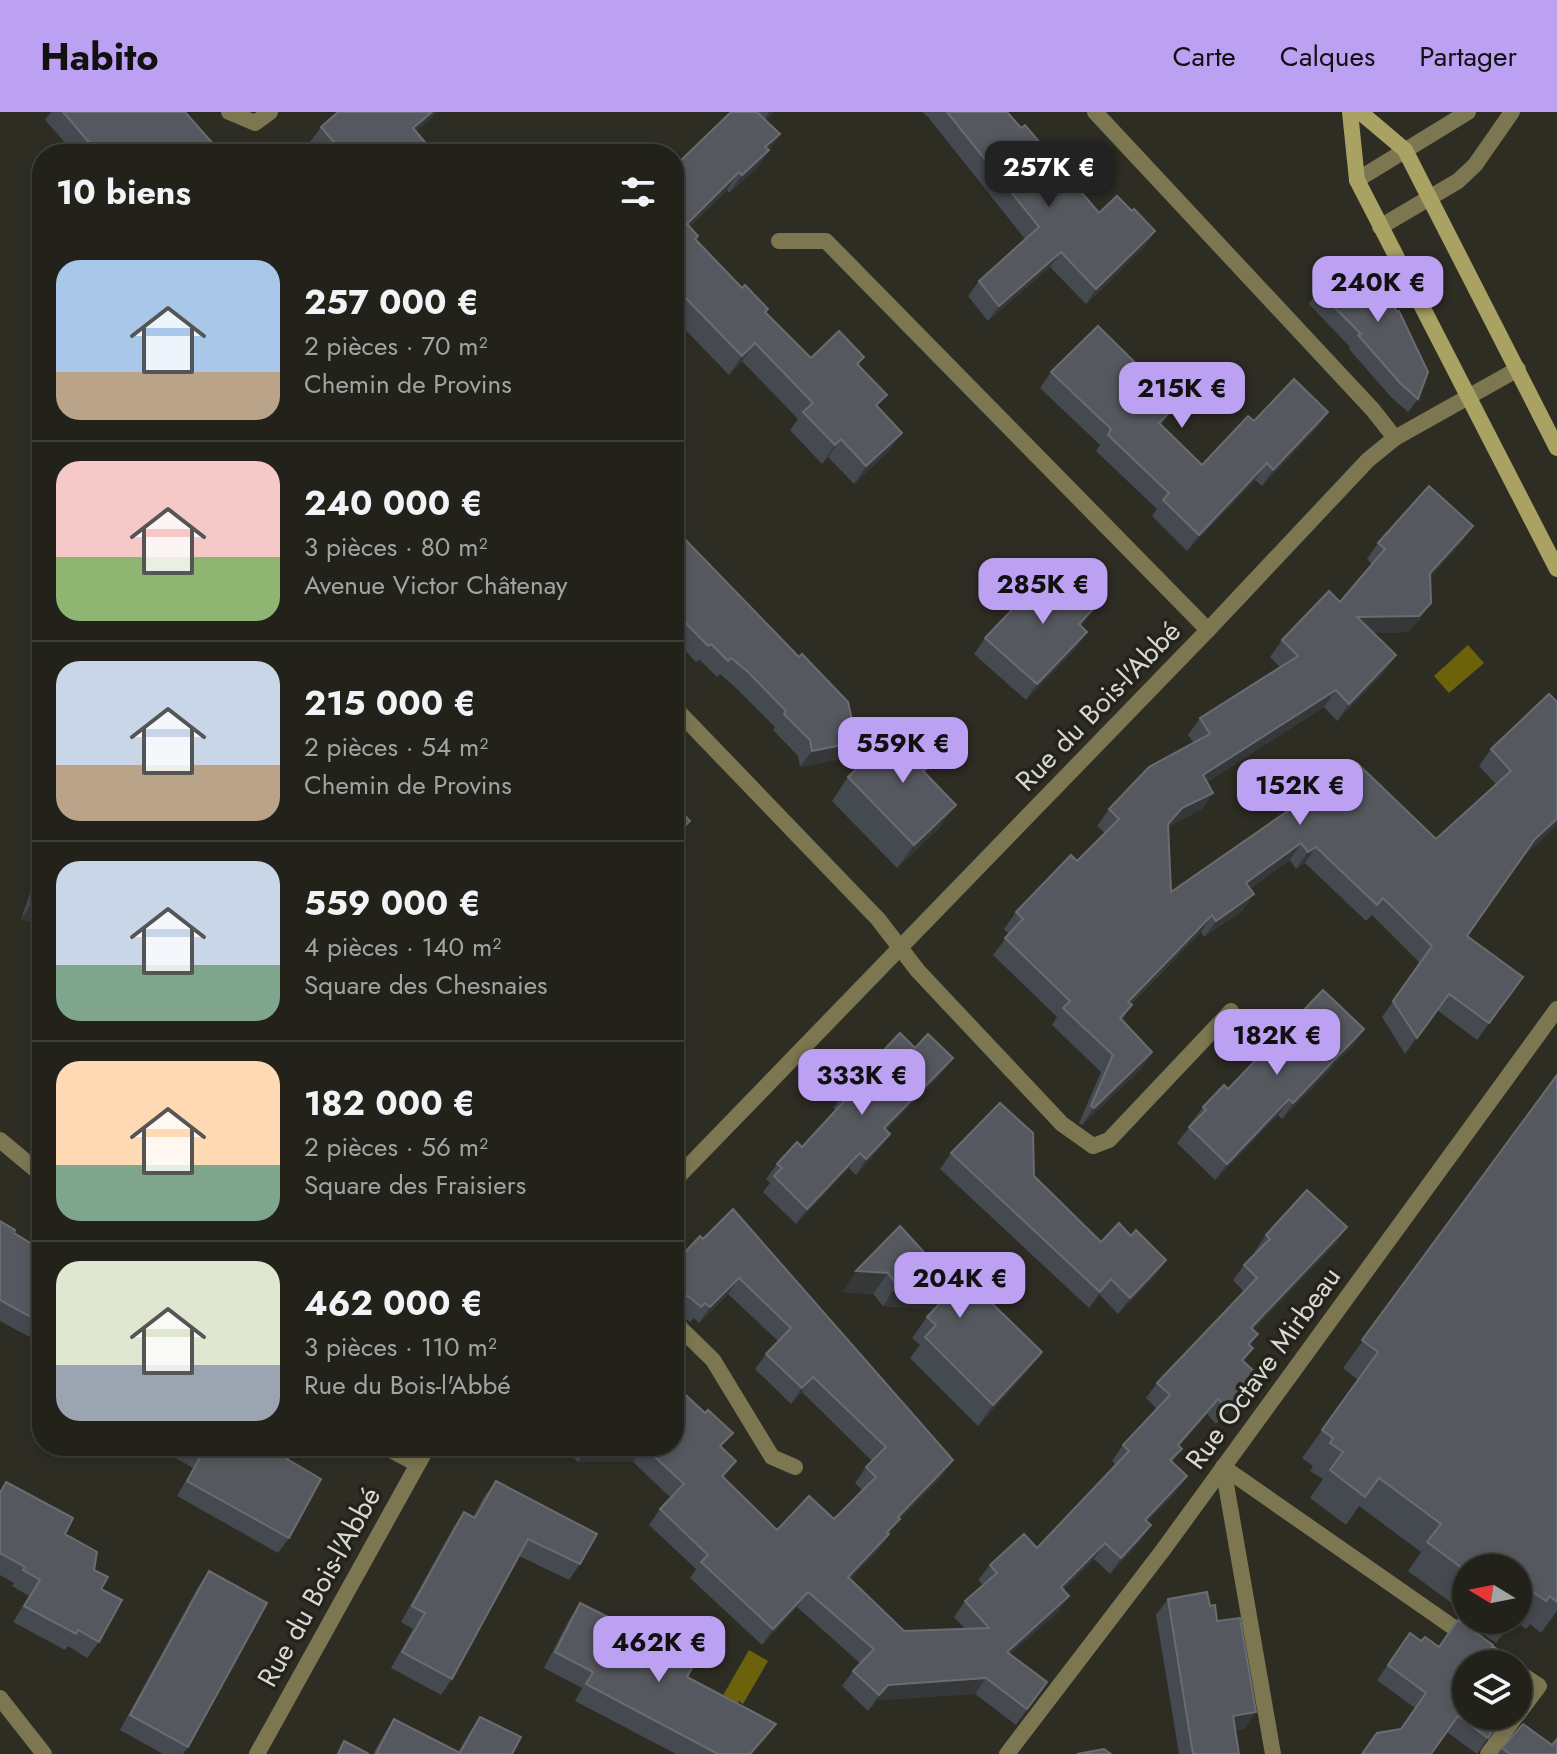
<!DOCTYPE html>
<html lang="fr">
<head>
<meta charset="utf-8">
<style>
  body { margin:0; font-family:Jost,sans-serif; background:#2a2a24; color:#f1f3f6; height:100vh; display:flex; flex-direction:column; font-size:30px; white-space:nowrap }
  * { box-sizing:border-box; margin:0 }
  p { font-size:26px; color:#a2a4a3 }
  .icon { flex:none; width:44px; height:44px; fill:none; stroke:currentColor; stroke-width:2; stroke-linecap:round; stroke-linejoin:round }
  .map { position:relative; flex:1; overflow:hidden }
  .panel { position:absolute; left:32px; top:32px; width:652px; height:1312px; display:flex; flex-direction:column; background:#22221b; border-radius:32px; box-shadow:0 4px 12px #0003,0 0 0 2px #3f3f3a }
  .panel>* { flex:none }
  .needle { width:52px; rotate:280deg }
  .buttons { position:absolute; left:1452px; top:1442px; display:grid; gap:16px }
  .buttons a { display:grid; place-items:center; width:80px; height:80px; border-radius:50%; background:#22221b; box-shadow:0 4px 12px #0003,0 0 0 2px #3f3f3a; font-size:40px }
  .price { position:absolute; translate:-50% -68px; padding:0 18px; border-radius:16px; background:#bca0f2; color:#111; font-size:26px; line-height:52px; filter:drop-shadow(0 2px 4px #0008) }
  .price::after { content:''; position:absolute; left:50%; top:48px; width:24px; height:18px; margin-left:-12px; background:inherit; clip-path:polygon(0 0,100% 0,50% 100%) }
  .price.active { background:#222; color:#fff }
  ul { padding:0; list-style:none }
  li { display:flex; align-items:center; gap:24px; height:200px; padding:0 24px }
  li+li { border-top:2px solid #3f3f3a }
  li span { display:grid; place-items:center; flex:none; width:224px; height:160px; border-radius:24px; color:#555 }
  li>.icon { margin-inline-start:auto }
  span .icon { width:96px; height:96px; fill:#fffc; stroke-width:1 }
  li b { font-size:34px }
  h2 { display:flex; justify-content:space-between; align-items:center; height:96px; padding:0 24px; font-size:34px }
  header { display:flex; align-items:center; gap:48px; box-sizing:border-box; height:112px; padding:0 40px; background:#bca0f2; color:#111 }
  header strong { font-size:38px }
  nav { display:flex; gap:44px; margin-inline-start:auto; font-size:28px }
  .map>svg:first-child { display:block }
  .water { fill:#6c620c }
  .lines { fill:none; stroke-linecap:round; stroke-linejoin:round }
  .lane { stroke:#7c7751; stroke-width:16 }
  .street { stroke:#7c7751; stroke-width:16 }
  .secondary { stroke:#a9a263; stroke-width:16 }
  .wall { fill:#454950 }
  .shaded-wall { fill:#353738 }
  .building { fill:#55585e; stroke:#696c70; stroke-width:2 }
  .labels { text-anchor:middle; dominant-baseline:central; stroke-width:7; stroke-linejoin:round; paint-order:stroke }
  .street-label { font-size:28px; fill:#d8d7d2; stroke:#24231b }
</style>
</head>
<body>
<header>
<strong>Habito</strong>
<nav><a>Carte</a><a>Calques</a><a>Partager</a></nav>
</header>
<div class="map">
<svg width="1557" height="1642" viewBox="0 0 1557 1642">
  <rect width="100%" height="100%" fill="#2e2d24"/>
  <!-- water -->
  <g class="water">
    <polygon points="1468,533 1484,551 1449,581 1434,564"/>
    <polygon points="749,1538 768,1549 743,1592 739,1589 736,1593 722,1585"/>
  </g>
  <g class="lines">
    <!-- lane -->
    <g class="lane">
      <polyline points="779,129 826,129 1208,518"/>
      <polyline points="674,1210 713,1248 772,1345 795,1355"/>
    </g>
    <!-- street -->
    <g class="street">
      <polyline points="229,0 255,11 270,0"/>
      <polyline points="1095,0 1373,298 1395,326"/>
      <polyline points="1357,68 1468,0"/>
      <polyline points="1380,115 1458,69 1475,53 1512,0"/>
      <polyline points="674,595 878,807 918,859 1062,1012 1093,1034 1109,1028 1231,899"/>
      <polyline points="0,1028 42,1063"/>
      <polyline points="674,1069 1208,518 1368,348 1395,326 1518,257"/>
      <polyline points="383,1334 417,1352"/>
      <polyline points="1223,1355 1506,1552"/>
      <polyline points="1223,1355 1273,1642"/>
      <polyline points="1518,1560 1539,1574 1518,1602"/>
      <polyline points="0,1586 44,1642"/>
      <polyline points="257,1642 428,1334"/>
      <polyline points="1007,1642 1163,1438 1557,897"/>
      <polyline points="1488,1642 1516,1604"/>
    </g>
    <!-- secondary -->
    <g class="secondary">
      <polyline points="1350,0 1357,68 1557,457"/>
      <polyline points="1360,0 1405,38 1557,336"/>
    </g>
  </g>
  <!-- wall -->
  <g class="wall">
    <polygon points="51,0 185,0 222,42 75,42 45,8"/>
    <polygon points="338,0 438,0 416,19 435,42 320,42 310,30 321,15"/>
    <polygon points="731,0 774,0 766,8 780,22 756,57 729,81 727,78 689,115 696,127 742,176 768,197 766,201 811,246 864,245 858,254 878,295 889,339 854,372 828,345 822,352 790,318 798,307 742,249 729,263 674,206 674,55"/>
    <polygon points="922,0 1007,0 1099,101 1132,99 1155,119 1145,134 1086,192 1050,155 988,209 968,184 979,169 1025,127 928,5"/>
    <polygon points="1370,148 1418,287 1408,300 1391,285 1349,237 1350,235 1309,192 1318,179"/>
    <polygon points="1051,260 1177,292 1161,313 1202,353 1254,309 1328,300 1317,316 1262,374 1255,368 1187,439 1152,404 1157,397 1096,339 1100,333 1040,276"/>
    <polygon points="674,416 857,630 846,646 800,655 798,644 773,618 775,615 735,575 720,562 717,565 700,548 696,550 674,527"/>
    <polygon points="1378,431 1461,431 1430,465 1420,507 1408,520 1373,521 1384,560 1337,609 1324,595 1207,670 1213,681 1202,697 1171,713 1168,716 1171,780 1357,651 1436,727 1496,672 1479,654 1491,637 1557,590 1557,713 1524,744 1467,824 1523,865 1477,928 1437,898 1405,942 1382,905 1420,851 1372,803 1366,809 1305,751 1296,757 1290,748 1250,777 1254,782 1242,799 1204,825 1201,820 1131,892 1132,893 1122,908 1152,940 1141,957 1082,1013 1079,1011 1101,960 1052,913 1057,905 993,843 1009,822 1004,817 1016,800 1077,749 1105,721 1097,714 1109,697 1194,631 1188,623 1200,606 1280,555 1270,545 1282,528 1340,490 1372,452 1367,447"/>
    <polygon points="1095,495 1081,514 1076,536 1026,588 974,542 985,526"/>
    <polygon points="935,647 925,661 939,716 897,756 832,689 848,665"/>
    <polygon points="42,746 42,814 21,807"/>
    <polygon points="1364,917 1353,934 1282,1007 1278,1003 1215,1068 1177,1031 1192,1012 1191,1011 1203,995 1228,977"/>
    <polygon points="942,961 886,1018 890,1022 879,1037 856,1063 849,1056 796,1112 763,1080 770,1071 766,1067 777,1052 802,1035 836,998 833,996 844,980"/>
    <polygon points="1557,963 1557,1499 1541,1521 1530,1512 1526,1517 1514,1508 1518,1508 1518,1456 1466,1456 1466,1508 1514,1508 1496,1531 1460,1506 1464,1500 1408,1459 1421,1440 1359,1394 1346,1413 1310,1386 1323,1367 1310,1359 1313,1354 1302,1346 1358,1268 1343,1256"/>
    <polygon points="951,1041 1034,1064 1101,1130 1131,1124 1166,1148 1155,1164 1118,1202 1100,1183 1089,1196 940,1057"/>
    <polygon points="0,1109 14,1121 32,1170 42,1175 42,1249 32,1243 39,1230 0,1209"/>
    <polygon points="900,1114 964,1184 1042,1240 1027,1260 978,1314 910,1246 920,1233 912,1226 927,1205 934,1197 883,1194 873,1182 842,1180"/>
    <polygon points="1347,1115 1336,1131 1253,1218 1258,1222 1250,1234 1253,1236 1243,1250 1258,1263 1247,1279 1216,1312 1207,1302 1179,1334 1182,1337 1172,1350 1176,1380 1147,1410 1151,1413 1140,1429 1110,1462 1094,1447 1063,1478 1058,1500 1010,1542 1047,1570 1016,1613 975,1582 877,1588 868,1599 842,1574 853,1559 860,1551 797,1495 762,1533 690,1466 696,1457 649,1413 660,1397 671,1386 633,1350 578,1350 560,1334 674,1334 722,1336 724,1366 777,1418 834,1407 862,1378 855,1371 866,1355 872,1349 802,1280 791,1292 755,1257 766,1242 778,1229 728,1182 699,1211 694,1206 690,1210 676,1200 674,1227 674,1152 700,1124 953,1348 942,1364 898,1409 878,1438 850,1467 904,1519 965,1517 954,1505 965,1489 983,1473 978,1468 990,1453 1037,1436 1116,1353 1112,1349 1123,1333 1157,1297 1146,1286 1157,1271 1244,1180 1233,1168 1244,1153 1256,1141 1255,1139 1266,1123"/>
    <polygon points="42,1257 42,1271 35,1267"/>
    <polygon points="154,1334 270,1334 287,1347 289,1426 278,1441 177,1384 193,1356"/>
    <polygon points="496,1369 580,1452 569,1468 519,1444 452,1567 441,1583 391,1556 413,1517 401,1510 453,1416 464,1400 473,1405 484,1385"/>
    <polygon points="6,1370 65,1422 94,1458 101,1477 99,1530 87,1546 68,1534 65,1538 13,1510 29,1484 12,1474 14,1471 0,1463 0,1379"/>
    <polygon points="209,1459 188,1635 183,1642 163,1642 120,1618 198,1475"/>
    <polygon points="1168,1487 1210,1494 1217,1509 1256,1600 1244,1617 1235,1618 1239,1642 1179,1642 1156,1503"/>
    <polygon points="580,1491 764,1628 752,1642 676,1642 575,1589 582,1576 544,1556 569,1508"/>
    <polygon points="1410,1521 1421,1529 1439,1535 1466,1552 1488,1626 1477,1642 1447,1620 1401,1617 1415,1596 1377,1568"/>
    <polygon points="480,1605 512,1642 373,1642 383,1624 394,1607 458,1640 469,1621"/>
    <polygon points="1552,1633 1557,1642 1498,1642 1502,1636"/>
  </g>
  <!-- shaded-wall -->
  <g class="shaded-wall">
    <polygon points="432,0 438,0 402,32 413,16"/>
    <polygon points="769,0 774,0 760,14"/>
    <polygon points="780,22 756,57 729,81 742,63 765,35"/>
    <polygon points="739,60 727,78 674,130 687,112"/>
    <polygon points="1155,119 1145,134 1086,192 1096,177"/>
    <polygon points="1061,140 1050,155 988,209 999,194"/>
    <polygon points="755,231 742,249 729,263 742,244"/>
    <polygon points="1177,292 1165,308 1147,327 1159,311"/>
    <polygon points="1328,300 1317,316 1262,374 1273,358"/>
    <polygon points="902,321 889,339 854,372 866,354"/>
    <polygon points="841,327 828,345 822,352 835,333"/>
    <polygon points="1267,351 1255,368 1187,439 1199,423"/>
    <polygon points="1473,414 1461,431 1418,478 1430,461"/>
    <polygon points="1431,491 1420,507 1408,520 1345,522 1357,505"/>
    <polygon points="1095,495 1084,510 1068,527 1079,512"/>
    <polygon points="1087,520 1076,536 1026,588 1037,572"/>
    <polygon points="1396,543 1384,560 1337,609 1349,592"/>
    <polygon points="1336,578 1324,595 1191,680 1203,663"/>
    <polygon points="857,630 846,646 800,655 812,639"/>
    <polygon points="1213,681 1202,697 1171,713 1156,728 1168,712 1182,696"/>
    <polygon points="956,693 939,716 897,756 914,733"/>
    <polygon points="1557,707 1557,713 1524,744 1535,727"/>
    <polygon points="690,709 679,724 674,729 674,724"/>
    <polygon points="1301,731 1290,748 1235,788 1246,771"/>
    <polygon points="1316,735 1305,751 1296,757 1308,740"/>
    <polygon points="1254,782 1242,799 1204,825 1216,809"/>
    <polygon points="32,791 42,794 42,814 21,807"/>
    <polygon points="1212,803 1201,820 1116,906 1128,890"/>
    <polygon points="1364,917 1353,934 1282,1007 1293,991"/>
    <polygon points="1152,940 1141,957 1082,1013 1094,996"/>
    <polygon points="953,946 942,961 873,1031 884,1016"/>
    <polygon points="1289,987 1278,1003 1215,1068 1227,1052"/>
    <polygon points="890,1022 879,1037 856,1063 866,1047"/>
    <polygon points="860,1041 849,1056 796,1112 807,1097"/>
    <polygon points="1347,1115 1336,1131 1240,1232 1251,1216"/>
    <polygon points="1166,1148 1155,1164 1118,1202 1130,1186"/>
    <polygon points="856,1159 888,1161 873,1182 842,1180"/>
    <polygon points="739,1166 728,1182 699,1211 710,1195"/>
    <polygon points="1111,1167 1100,1183 1089,1196 1100,1180"/>
    <polygon points="897,1173 953,1177 939,1197 883,1194"/>
    <polygon points="688,1184 677,1200 674,1200 678,1186"/>
    <polygon points="1042,1240 1027,1260 978,1314 993,1293"/>
    <polygon points="1258,1263 1247,1279 1216,1312 1227,1296"/>
    <polygon points="813,1265 802,1280 791,1292 802,1276"/>
    <polygon points="1218,1287 1207,1302 1167,1349 1178,1333"/>
    <polygon points="589,1335 644,1335 633,1350 578,1350"/>
    <polygon points="953,1348 942,1364 898,1409 878,1438 837,1481 848,1465 898,1405"/>
    <polygon points="736,1349 725,1365 711,1380 722,1364"/>
    <polygon points="1187,1364 1176,1380 1134,1423 1145,1408"/>
    <polygon points="1151,1413 1140,1429 1110,1462 1121,1446"/>
    <polygon points="1105,1431 1094,1447 1050,1491 1061,1475"/>
    <polygon points="808,1480 797,1495 762,1533 773,1517"/>
    <polygon points="1069,1484 1058,1500 996,1555 1007,1540"/>
    <polygon points="986,1566 975,1582 877,1588 868,1599 879,1583 888,1573"/>
    <polygon points="1256,1600 1244,1617 1222,1620 1233,1604"/>
    <polygon points="776,1612 752,1642 750,1642"/>
  </g>
  <!-- building -->
  <g class="building">
    <polygon points="63,0 185,0 222,42 99,42"/>
    <polygon points="338,0 432,0 413,16 435,42 344,42 321,15"/>
    <polygon points="731,0 757,0 780,22 765,35 769,38 742,63 739,60 687,112 698,124 695,127 742,176 745,173 768,197 765,200 811,246 839,219 864,245 857,252 887,283 876,293 902,321 866,354 841,327 835,333 803,300 813,291 755,231 742,244 674,174 674,55"/>
    <polygon points="947,0 1007,0 1021,16 1025,13 1099,101 1117,84 1132,99 1134,97 1155,119 1096,177 1061,140 999,194 979,169 1039,115"/>
    <polygon points="619,33 628,42 609,42"/>
    <polygon points="1370,148 1397,200 1399,199 1428,260 1418,287 1400,271 1358,223 1361,222 1318,179"/>
    <polygon points="1098,214 1177,292 1159,311 1202,353 1248,304 1254,309 1294,267 1328,300 1273,358 1267,351 1199,423 1163,388 1169,381 1108,323 1111,317 1051,260"/>
    <polygon points="1429,374 1473,414 1430,461 1431,491 1419,504 1357,505 1396,543 1349,592 1336,578 1203,663 1213,681 1182,696 1168,712 1171,780 1357,651 1436,727 1511,659 1491,637 1549,582 1557,590 1557,707 1535,727 1467,824 1523,865 1489,911 1449,882 1417,926 1393,889 1432,834 1383,786 1377,793 1316,735 1308,740 1301,731 1246,771 1254,782 1216,809 1212,803 1128,890 1132,893 1120,906 1152,940 1094,996 1091,994 1113,943 1063,896 1070,889 1005,826 1023,807 1016,800 1071,743 1077,749 1119,707 1109,697 1149,655 1210,622 1200,606 1298,544 1282,528 1329,479 1340,490 1385,437 1378,431"/>
    <polygon points="674,416 799,545 802,542 848,590 857,630 812,639 810,628 784,602 786,599 747,559 731,546 728,549 711,532 708,534 674,499"/>
    <polygon points="1053,455 1095,495 1079,512 1087,520 1037,572 985,526"/>
    <polygon points="903,613 935,647 923,659 956,693 914,733 848,665"/>
    <polygon points="674,692 690,709 674,724"/>
    <polygon points="42,763 42,794 32,791"/>
    <polygon points="1323,878 1364,917 1293,991 1289,987 1227,1052 1189,1015 1206,998 1203,995 1224,973 1228,977"/>
    <polygon points="900,921 915,936 928,922 953,946 884,1016 890,1022 866,1047 860,1041 807,1097 774,1064 782,1056 777,1052 797,1030 802,1035 849,984 844,980"/>
    <polygon points="1557,963 1557,1490 1550,1484 1546,1489 1533,1480 1518,1500 1518,1456 1466,1456 1466,1459 1427,1430 1441,1412 1379,1366 1365,1385 1330,1358 1343,1340 1330,1331 1333,1326 1322,1318 1378,1240 1362,1228"/>
    <polygon points="1000,991 1033,1021 1034,1064 1101,1130 1119,1111 1131,1124 1136,1118 1166,1148 1130,1186 1111,1167 1100,1180 951,1041"/>
    <polygon points="1307,1078 1347,1115 1251,1216 1258,1222 1248,1232 1253,1236 1242,1248 1258,1263 1227,1296 1218,1287 1178,1333 1182,1337 1170,1348 1187,1364 1145,1408 1151,1413 1121,1446 1105,1431 1061,1475 1069,1484 1007,1540 1047,1570 1027,1597 986,1566 888,1573 879,1583 853,1559 874,1537 808,1480 773,1517 701,1450 708,1443 660,1397 684,1372 644,1335 588,1334 674,1334 674,1272 705,1301 708,1298 733,1321 720,1334 736,1349 722,1364 777,1418 809,1384 834,1407 876,1365 866,1355 886,1335 813,1265 802,1276 766,1242 791,1216 739,1166 710,1195 705,1191 701,1195 688,1184 678,1186 675,1198 686,1211 674,1223 674,1152 700,1124 703,1127 733,1097 953,1348 898,1405 900,1407 887,1420 889,1422 848,1465 904,1519 989,1516 965,1489 997,1461 990,1453 1024,1422 1037,1436 1129,1339 1123,1333 1170,1283 1157,1271 1257,1166 1244,1153 1270,1127 1266,1123"/>
    <polygon points="0,1109 15,1118 14,1121 42,1138 42,1151 32,1170 42,1175 42,1211 0,1188"/>
    <polygon points="900,1114 964,1184 974,1174 1042,1240 993,1293 925,1225 936,1213 927,1205 953,1177 897,1173 888,1161 856,1159"/>
    <polygon points="192,1334 270,1334 289,1344 287,1347 321,1367 289,1426 187,1369 203,1340"/>
    <polygon points="496,1369 597,1422 580,1452 528,1427 452,1567 402,1540 425,1501 412,1494 464,1400 475,1406"/>
    <polygon points="6,1370 73,1406 65,1422 97,1440 94,1458 108,1465 101,1477 122,1488 99,1530 78,1518 76,1522 24,1494 40,1468 23,1458 25,1455 0,1441 0,1381"/>
    <polygon points="209,1459 267,1491 188,1635 130,1603"/>
    <polygon points="1207,1480 1210,1494 1215,1493 1217,1509 1240,1506 1256,1600 1233,1604 1239,1642 1193,1642 1168,1487"/>
    <polygon points="580,1491 696,1549 687,1565 776,1612 750,1642 718,1642 586,1572 593,1560 555,1540"/>
    <polygon points="1458,1508 1493,1533 1481,1552 1466,1552 1466,1604 1502,1604 1488,1626 1458,1604 1431,1642 1362,1642 1377,1621 1401,1617 1426,1581 1388,1553 1410,1521 1421,1529 1425,1525 1439,1535"/>
    <polygon points="480,1605 521,1625 512,1642 376,1642 394,1607 460,1641"/>
    <polygon points="1523,1612 1552,1633 1557,1627 1557,1642 1510,1642 1502,1636"/>
    <polygon points="344,1629 369,1642 338,1642"/>
    <polygon points="1104,1637 1111,1642 1077,1642"/>
  </g>
  <g class="labels">
    <!-- street labels -->
    <g class="street-label">
      <text transform="translate(1098 594) rotate(-46)">Rue du Bois-l'Abbé</text>
      <text transform="translate(1263 1256) rotate(-54)">Rue Octave Mirbeau</text>
      <text transform="translate(319 1475) rotate(-61)">Rue du Bois-l'Abbé</text>
    </g>
  </g>
</svg>
<div class="buttons">
<a><svg class="needle" viewBox="-14 -14 28 28"><path d="M0-13l5 13h-10z" fill="#e53935"/><path d="M0 13l5-13h-10z" fill="#a2a4a3"/></svg></a>
<a><svg class="icon" aria-label="layers" viewBox="0 0 24 24"><path d="M12 4l9 5-9 5-9-5zM3 14l9 5 9-5"/></svg></a>
</div>
<b class="price active" style="left:1049px;top:97px">257K €</b>
<b class="price" style="left:1378px;top:212px">240K €</b>
<b class="price" style="left:1182px;top:318px">215K €</b>
<b class="price" style="left:1043px;top:514px">285K €</b>
<b class="price" style="left:903px;top:673px">559K €</b>
<b class="price" style="left:1300px;top:715px">152K €</b>
<b class="price" style="left:1277px;top:965px">182K €</b>
<b class="price" style="left:862px;top:1005px">333K €</b>
<b class="price" style="left:960px;top:1208px">204K €</b>
<b class="price" style="left:659px;top:1572px">462K €</b>
<section class="panel">
<h2>10 biens<svg class="icon" aria-label="filters" viewBox="0 0 24 24"><path d="M4 7h16M4 17h16"/><circle cx="9" cy="7" r="2"/><circle cx="15" cy="17" r="2"/></svg></h2>
<ul>
<li><span style="background:linear-gradient(#a9c7e8 70%,#b9a48a 0)"><svg class="icon" aria-label="home" viewBox="0 0 24 24"><path d="M3 11l9-7 9 7M6 9v11h12V9"/></svg></span><div><b>257 000 €</b><p>2 pièces · 70 m²</p><p>Chemin de Provins</p></div></li>
<li><span style="background:linear-gradient(#f6c9c9 60%,#8fb573 0)"><svg class="icon" aria-label="home" viewBox="0 0 24 24"><path d="M3 11l9-7 9 7M6 9v11h12V9"/></svg></span><div><b>240 000 €</b><p>3 pièces · 80 m²</p><p>Avenue Victor Châtenay</p></div></li>
<li><span style="background:linear-gradient(#c9d6e8 65%,#b9a48a 0)"><svg class="icon" aria-label="home" viewBox="0 0 24 24"><path d="M3 11l9-7 9 7M6 9v11h12V9"/></svg></span><div><b>215 000 €</b><p>2 pièces · 54 m²</p><p>Chemin de Provins</p></div></li>
<li><span style="background:linear-gradient(#c9d6e8 65%,#7fa58c 0)"><svg class="icon" aria-label="home" viewBox="0 0 24 24"><path d="M3 11l9-7 9 7M6 9v11h12V9"/></svg></span><div><b>559 000 €</b><p>4 pièces · 140 m²</p><p>Square des Chesnaies</p></div></li>
<li><span style="background:linear-gradient(#ffd9b3 65%,#7fa58c 0)"><svg class="icon" aria-label="home" viewBox="0 0 24 24"><path d="M3 11l9-7 9 7M6 9v11h12V9"/></svg></span><div><b>182 000 €</b><p>2 pièces · 56 m²</p><p>Square des Fraisiers</p></div></li>
<li><span style="background:linear-gradient(#dfe7d0 65%,#9aa5b1 0)"><svg class="icon" aria-label="home" viewBox="0 0 24 24"><path d="M3 11l9-7 9 7M6 9v11h12V9"/></svg></span><div><b>462 000 €</b><p>3 pièces · 110 m²</p><p>Rue du Bois-l'Abbé</p></div></li>
</ul>
</section>
</div>
</body>
</html>
